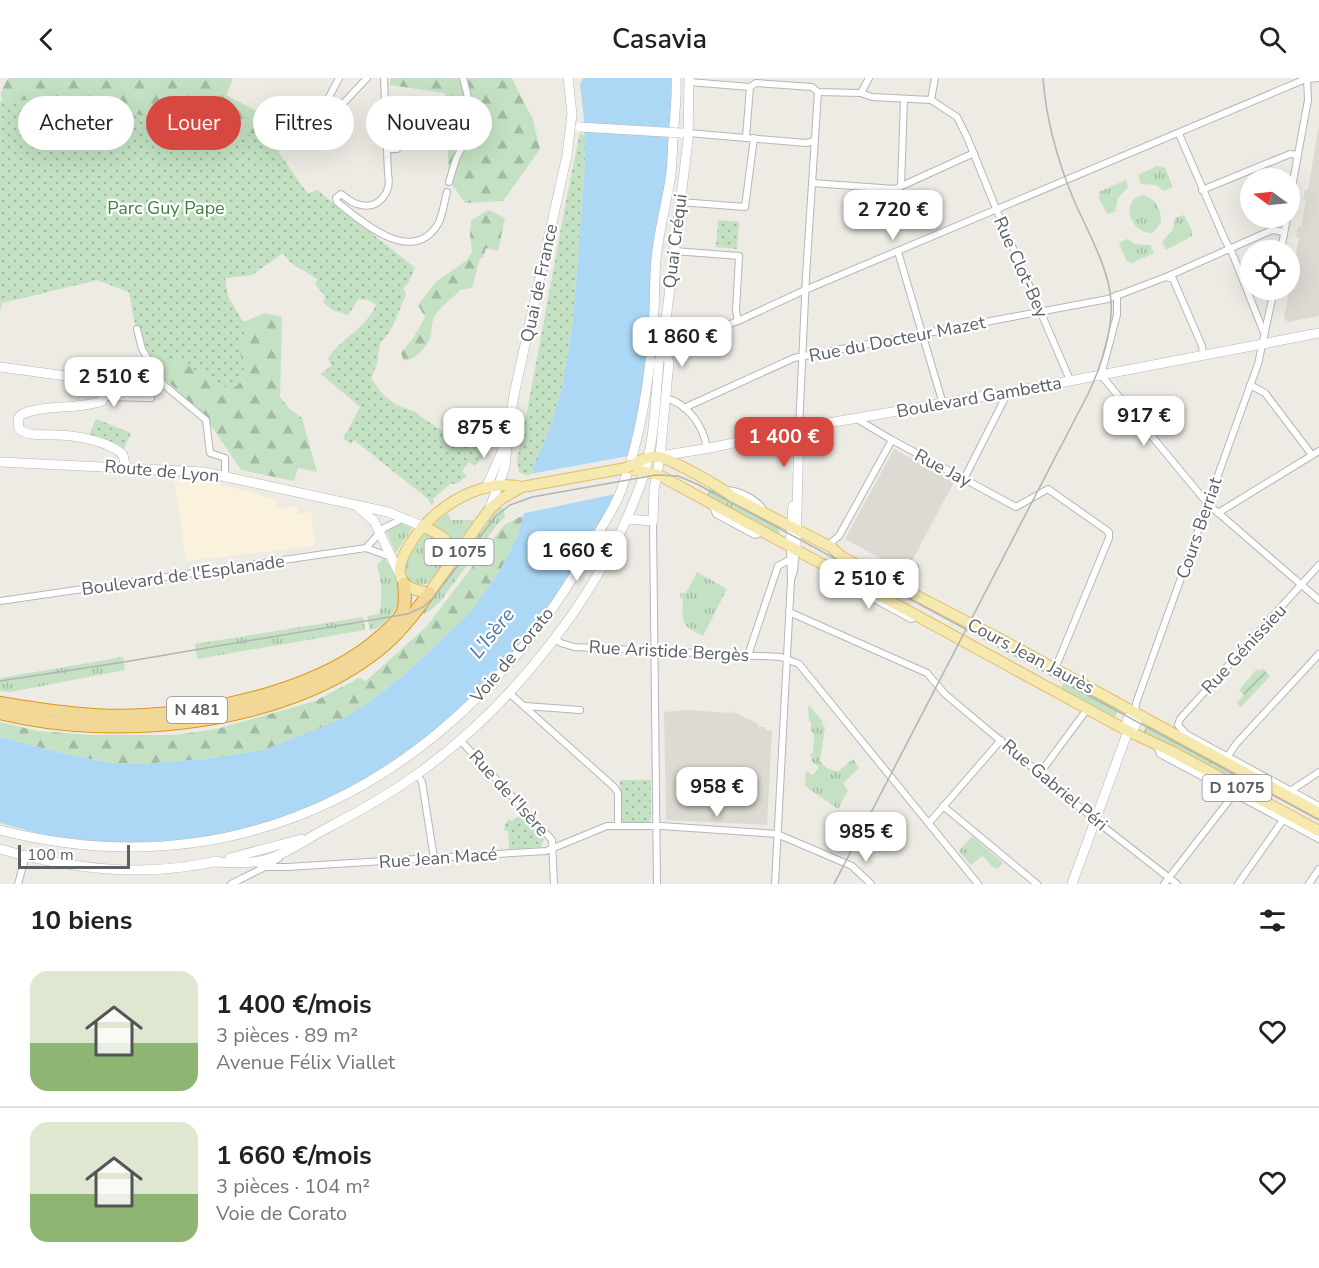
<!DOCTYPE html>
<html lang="fr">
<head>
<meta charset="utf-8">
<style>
  body { margin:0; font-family:"Nunito Sans",sans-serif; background:#f6f6f6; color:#222; height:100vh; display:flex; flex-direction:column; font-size:22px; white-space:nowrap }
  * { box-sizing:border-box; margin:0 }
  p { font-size:20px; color:#767676 }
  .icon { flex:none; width:33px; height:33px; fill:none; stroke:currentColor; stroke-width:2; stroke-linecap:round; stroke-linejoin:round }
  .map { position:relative; height:806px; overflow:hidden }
  .panel { display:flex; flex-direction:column; background:#fff; flex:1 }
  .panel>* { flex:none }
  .guide { position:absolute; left:18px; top:18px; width:600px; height:54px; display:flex; gap:12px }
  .needle { width:39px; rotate:285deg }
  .controls { position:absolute; left:1240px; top:90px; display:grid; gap:12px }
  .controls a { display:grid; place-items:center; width:60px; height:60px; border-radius:50%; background:#fff; box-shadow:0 6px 24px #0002; font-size:30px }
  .scale { position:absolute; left:18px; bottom:15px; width:112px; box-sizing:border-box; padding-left:6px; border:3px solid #5c6063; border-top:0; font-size:16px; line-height:21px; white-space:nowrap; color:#5c6063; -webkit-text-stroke:4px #fff; paint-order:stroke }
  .price { position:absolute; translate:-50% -51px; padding:0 14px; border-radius:12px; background:#fff; color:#222; font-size:20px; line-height:39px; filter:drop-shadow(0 2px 3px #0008) }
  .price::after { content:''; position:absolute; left:50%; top:36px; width:18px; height:14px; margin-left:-9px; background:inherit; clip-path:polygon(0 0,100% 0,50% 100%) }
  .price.on { background:#d74841; color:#fff }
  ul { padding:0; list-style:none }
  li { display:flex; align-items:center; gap:18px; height:150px; padding:0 30px }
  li+li { border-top:2px solid #e0e0e0 }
  li span { display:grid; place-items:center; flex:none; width:168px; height:120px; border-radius:18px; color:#555 }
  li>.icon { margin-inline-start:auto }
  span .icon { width:72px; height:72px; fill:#fffc; stroke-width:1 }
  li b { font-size:26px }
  h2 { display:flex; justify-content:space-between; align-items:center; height:72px; padding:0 30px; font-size:26px }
  .tag { padding:0 21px; border-radius:27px; background:#fff; box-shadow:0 6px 24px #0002; font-size:21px; line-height:54px }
  .tag.on { background:#d74841; color:#fff }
  header { display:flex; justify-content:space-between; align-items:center; height:78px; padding:0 30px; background:#fff; font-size:27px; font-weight:600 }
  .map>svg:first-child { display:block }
  .commercial { fill:#faf2dc }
  .education { fill:#dddad3 }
  .grass { fill:url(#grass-tufts) }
  .forest { fill:url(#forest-firs) }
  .park { fill:url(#park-dots) }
  .garden { fill:url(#garden-furrows) }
  .water { fill:#acd8f6 }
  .pier { fill:#edebe4 }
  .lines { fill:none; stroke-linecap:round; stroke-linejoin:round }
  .street-casing { stroke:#b5b6ba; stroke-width:8 }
  .secondary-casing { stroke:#b3b7ba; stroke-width:10 }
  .primary-casing { stroke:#e2bc68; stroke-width:12 }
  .highway-casing { stroke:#da9718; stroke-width:14 }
  .street { stroke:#fff; stroke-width:6 }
  .secondary { stroke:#fff; stroke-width:9 }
  .primary { stroke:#f6e9b0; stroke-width:10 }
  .highway { stroke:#f2d897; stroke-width:12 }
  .tram { stroke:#b2b3b3; stroke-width:1.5 }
  .secondary-bridge-casing { stroke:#b3b7ba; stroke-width:10; stroke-linecap:butt }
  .primary-bridge-casing { stroke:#e2bc68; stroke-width:12; stroke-linecap:butt }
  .secondary-bridge { stroke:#fff; stroke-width:9 }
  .primary-bridge { stroke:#f6e9b0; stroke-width:10 }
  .labels { text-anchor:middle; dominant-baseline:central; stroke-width:4.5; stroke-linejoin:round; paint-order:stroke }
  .shield { fill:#fff; stroke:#8d9092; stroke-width:1.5 }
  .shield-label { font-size:16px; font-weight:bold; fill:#5c6063 }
  .park-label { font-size:18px; fill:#3e803f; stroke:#fff }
  .street-label { font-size:18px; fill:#5c6063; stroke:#fff }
  .water-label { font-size:20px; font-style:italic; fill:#4b7aa6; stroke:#fff }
</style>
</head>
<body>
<header><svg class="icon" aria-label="back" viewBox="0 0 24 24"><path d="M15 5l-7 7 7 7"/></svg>Casavia<svg class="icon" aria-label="search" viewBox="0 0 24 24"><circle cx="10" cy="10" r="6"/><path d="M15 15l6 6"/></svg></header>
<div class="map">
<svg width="1319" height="806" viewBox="0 0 1319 806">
  <defs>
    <pattern id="grass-tufts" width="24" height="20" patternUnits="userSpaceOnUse" patternTransform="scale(1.5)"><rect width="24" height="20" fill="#c4e2c3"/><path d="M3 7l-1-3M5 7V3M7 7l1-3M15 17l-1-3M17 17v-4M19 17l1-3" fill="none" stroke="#a2bba2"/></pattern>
    <pattern id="forest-firs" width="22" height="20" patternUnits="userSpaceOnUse" patternTransform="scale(1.5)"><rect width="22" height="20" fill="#c4e2c3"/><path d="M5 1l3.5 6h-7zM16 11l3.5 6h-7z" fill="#a2bba2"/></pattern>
    <pattern id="park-dots" width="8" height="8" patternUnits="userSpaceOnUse" patternTransform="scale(1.5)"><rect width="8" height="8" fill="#c4e2c3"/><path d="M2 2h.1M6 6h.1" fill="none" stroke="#a2bba2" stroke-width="1.8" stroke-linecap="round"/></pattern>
    <pattern id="garden-furrows" width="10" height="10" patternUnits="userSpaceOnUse" patternTransform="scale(1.5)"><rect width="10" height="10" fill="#c4e2c3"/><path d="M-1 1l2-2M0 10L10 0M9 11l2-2" fill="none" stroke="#a2bba2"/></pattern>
  </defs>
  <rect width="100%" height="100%" fill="#edebe4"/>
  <!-- commercial -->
  <polygon class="commercial" points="174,401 211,404 278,422 276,431 298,428 299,436 311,434 315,468 186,483"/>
  <!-- education -->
  <g class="education">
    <polygon points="1319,47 1319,238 1288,244 1284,240 1299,160 1296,158 1298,149 1301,149 1306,122 1303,121 1305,112 1308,112"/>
    <polygon points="894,371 954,404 906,494 845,461"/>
    <polygon points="688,632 731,635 732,633 758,646 758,649 765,649 765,652 772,653 767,747 666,742 664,634"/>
  </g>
  <!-- grass -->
  <g class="grass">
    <polygon points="1157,88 1165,90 1173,109 1164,113 1156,107 1141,106 1138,97"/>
    <polygon points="1126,102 1128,109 1118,120 1115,134 1107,136 1099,120 1099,114"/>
    <path d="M1143,117c13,4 18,14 18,27l-8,11c-23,1 -34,-33 -10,-38z"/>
    <polygon points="1184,137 1192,153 1192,158 1166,172 1162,164 1173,151 1175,140"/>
    <polygon points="1127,161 1135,166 1150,167 1154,175 1132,185 1127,184 1119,165"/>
    <polygon points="710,411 779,448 779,457 706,418"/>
    <polygon points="499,429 503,430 505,439 496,448 439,525 428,534 416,539"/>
    <polygon points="448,435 451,442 477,442 457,470 448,456 431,448"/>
    <polygon points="404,444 412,448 412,450 396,475 386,453 398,445"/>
    <path d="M425,455c35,12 22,27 7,49 -10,5 -26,4 -26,-10 -1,-12 10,-32 19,-39z"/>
    <path d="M384,480c15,19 22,41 5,60 -7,8 -10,10 -19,12l-3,-14 12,-2c4,-16 3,-33 -2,-49z"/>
    <path d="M697,494l30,17 -24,47c-23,-11 -21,-14 -20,-37l-3,-1v-5h6z"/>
    <polygon points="363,539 365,552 197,581 195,566"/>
    <polygon points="123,579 125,592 10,614 0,613 0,600"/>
    <polygon points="1066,601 1119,630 1115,639 1061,610"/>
    <path d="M809,627l14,17 -1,2 3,3 -5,34c6,8 10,9 19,10l14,-12 6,9 -16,15 5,7 -10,19 -33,-23 1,-15 7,4 6,-8 -8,-6 1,-3 -2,-3 3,-3 1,-19 -3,-1v-10l-2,-1 -1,-14z"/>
    <polygon points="1146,647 1271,714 1268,721 1144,654"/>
    <polygon points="972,758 1003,785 997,791 992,788 982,778 971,787 959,773"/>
  </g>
  <!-- forest -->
  <g class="forest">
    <polygon points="8,0 233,0 226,17 279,45 279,75 308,116 317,112 415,190 408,205 377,227 368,222 358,221 348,237 333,232 323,224 326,219 316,207 317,201 290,184 283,175 252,197 225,200 228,218 243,244 265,235 282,239 280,319 289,330 302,340 317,394 298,390 294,403 241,392 204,337 146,284 139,266 129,214 97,202 2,225 0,235 0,59 4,56 1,14"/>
    <polygon points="390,0 512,0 533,42 540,71 503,123 465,125 449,101 445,15 390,7"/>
    <path d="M489,132l16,8 -7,33 -12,-3 -3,10h-3l-8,30 -12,2c-8,10 -21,16 -26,28 -3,5 -2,12 -3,18 -5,13 -14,22 -27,25l-3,-8 13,-16 11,-20 -7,-12 19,-24 29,-20 6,-9 -2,-18 1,-14z"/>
    <polygon points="524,437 518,457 502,489 470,535 406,595 370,624 344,641 264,672 204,681 142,686 111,685 65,676 0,659 0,644 38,653 91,657 175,657 217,651 315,623 359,600 366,603 427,548 504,447"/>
  </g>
  <!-- park -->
  <g class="park">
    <path d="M170,16l43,19v3l56,29 39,49 9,-4 98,78 -7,15 -5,5 3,7c-8,16 -12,36 -26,48l-3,21 -6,14 11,16 15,11 19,7 5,5 30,19 2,-4 15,10 6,-9 13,8 3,8 -15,17 -6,-4 -7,9 5,5 -9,7 -8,1 -17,15 1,3 -3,3 -3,-6 -74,-59 -3,4 -8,-5 17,-32 -39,-33 10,-8 -3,-8c14,-20 38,-30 48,-53l-8,-5 -10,-1 -10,16 -15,-5 -10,-8 3,-5 -10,-12 1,-6 -27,-17 -7,-9 -31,22 -27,3 3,18 15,26 2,18c-9,12 -2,21 0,35l-8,11 -8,3 -52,-29 -22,-5 -9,7 -7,-18 -10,-52 -32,-12 -97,23v-201l50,-4 74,13 29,7z"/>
    <path d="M580,54l5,5v28l-12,156 -11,66 -13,44 -17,43 -6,1 -7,-3 -2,-12c23,-109 40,-219 63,-328z"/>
    <polygon points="718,142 739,144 737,171 716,169"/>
    <polygon points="96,341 131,355 124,371 89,357"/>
    <polygon points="620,702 651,702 651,742 648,745 620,746"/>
    <polygon points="521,736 544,761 541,769 509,771 508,753 504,753 505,746 509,741 512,743"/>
  </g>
  <!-- garden -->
  <polygon class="garden" points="1262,590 1270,598 1241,629 1237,625 1244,617 1239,612 1257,591 1259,593"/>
  <!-- water -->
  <polygon class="water" points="583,0 674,0 669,95 658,138 651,203 652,233 636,356 619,411 571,497 517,572 460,634 396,682 329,723 244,754 147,768 56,760 0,745 0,659 65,676 111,685 142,686 204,681 264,672 344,640 370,624 406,595 470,535 502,489 518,457 528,422 533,391 549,353 562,309 573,243 585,87 584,41 580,7"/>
  <!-- pier -->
  <polygon class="pier" points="628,378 620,415 521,436 530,396"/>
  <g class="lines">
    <!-- street casing -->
    <g class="street-casing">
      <g id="street">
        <polyline points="339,0 313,50 312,61 317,62 324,46 367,0"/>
        <path d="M384,0l4,96c4,19 -10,37 -31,30 -7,-2 -11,-7 -16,-10l-5,4 1,4c24,19 75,65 101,22 5,-9 6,-22 9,-32"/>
        <polyline points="1307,1 1319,0"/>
        <polyline points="689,4 750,9 756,5 812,9 818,14 861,15 872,19 931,22 957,39 967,59 997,133 1070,302"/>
        <polyline points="861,15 869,0"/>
        <polyline points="931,22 935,0"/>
        <polyline points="688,55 806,65 814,63"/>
        <polyline points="1179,56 1225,162 1233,177 1264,255"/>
        <polyline points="746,59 750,9"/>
        <polyline points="387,71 397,71"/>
        <polyline points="449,104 456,81 469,55 470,39 467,15 463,0"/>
        <polyline points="812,105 895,111 974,75"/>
        <polyline points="901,108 904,21"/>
        <polyline points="1202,112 1290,76 1298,77"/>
        <polyline points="1290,120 1308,22 1307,0"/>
        <polyline points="680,124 745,129 754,60"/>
        <polyline points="1281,172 1287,140"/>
        <polyline points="674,173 739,178 736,233 738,243"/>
        <polyline points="898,174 943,326"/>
        <polyline points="1166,199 1173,201 1202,268 1203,276"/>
        <polyline points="1117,217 1117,237 1101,297 1208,426 1319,522"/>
        <polyline points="137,251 142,271 164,307 206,342 210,375 225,380 225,398"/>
        <polyline points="664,271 738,243 805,212 1308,0"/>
        <polyline points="1250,307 1265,315 1312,377"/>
        <polyline points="106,319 151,320"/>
        <path d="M665,320c23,5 39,29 42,51"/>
        <polyline points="684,330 794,280 1108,221 1166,199 1272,152 1284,154"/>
        <polyline points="857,341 892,362 1016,429 1048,411 1109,454 1109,460 1055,591"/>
        <polyline points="799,351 806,198 818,14"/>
        <polyline points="964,401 1008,314"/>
        <path d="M726,412c13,0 32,10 38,21"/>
        <polyline points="713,429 716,436 755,457 764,454"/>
        <polyline points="1218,435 1319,373"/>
        <polyline points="653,443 657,806"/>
        <polyline points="827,468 839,458 892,362"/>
        <polyline points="366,470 384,450 402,441"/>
        <polyline points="837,495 839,502 911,541 917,539"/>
        <polyline points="791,501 794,493 796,471"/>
        <polyline points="906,512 906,506 915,489"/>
        <polyline points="0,523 366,470 391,479"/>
        <polyline points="789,534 927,595 945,616 1095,742 1177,806"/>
        <polyline points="554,560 561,565 574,569 781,579 799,586 978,806"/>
        <polyline points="748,577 778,488 789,482"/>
        <polyline points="508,614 614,709 618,715 618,748"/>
        <polyline points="525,628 580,632"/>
        <polyline points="1135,634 1136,625 1258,286 1274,212"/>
        <polyline points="1182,654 1319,728"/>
        <polyline points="1185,655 1178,647 1180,641 1319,487"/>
        <polyline points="460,662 552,762 554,806"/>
        <polyline points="1157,668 1160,676 1319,761"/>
        <polyline points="1228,678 1236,666 1319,576"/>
        <polyline points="1040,695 1088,630"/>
        <polyline points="417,696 422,704 434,780"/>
        <polyline points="1292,712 1319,694"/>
        <polyline points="943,728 1037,806"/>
        <polyline points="929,745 1001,662"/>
        <polyline points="254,784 265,789 287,789 546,773 607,748 661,748 777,756 852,788 871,806"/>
        <polyline points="18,806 26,777"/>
        <polyline points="231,806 265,789 279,780"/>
        <polyline points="775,806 791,502 790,468"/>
        <polyline points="1164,806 1234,716"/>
        <polyline points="1238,806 1283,742"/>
        <polyline points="1309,806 1319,791"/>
      </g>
    </g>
    <!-- secondary casing -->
    <g class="secondary-casing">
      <g id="secondary">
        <path d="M0,289l95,13 7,3 5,9 -5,9c-23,9 -63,3 -81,14l-3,4 1,10c11,8 24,5 37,6 18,0 54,6 67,20l3,12"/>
        <polyline points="660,378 710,370 811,348 1054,306 1319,255"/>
        <polyline points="0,384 204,394 388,434 422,448"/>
        <polyline points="486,410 504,369"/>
        <polyline points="358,429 374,443 399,495"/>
        <polyline points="489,432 505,389 509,346 515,312 567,77 572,36 568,0"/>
        <polyline points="626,441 653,443 654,412 660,378 669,284 664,271"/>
        <polyline points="790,468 793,428"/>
        <polyline points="796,471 799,351"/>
        <path d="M1135,634l3,7 -4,9 -6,3c-3,-9 -1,-14 7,-19z"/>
        <path d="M0,752c214,54 398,-25 532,-194 26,-33 48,-69 68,-106 8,-13 17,-27 22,-42 20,-54 29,-120 32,-177 1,-20 0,-40 3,-60 3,-24 9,-47 13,-71 3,-18 2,-36 4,-54 1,-16 3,-32 2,-48"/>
        <path d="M0,771c70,20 145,29 217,12"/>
        <polyline points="230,780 301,761"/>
        <path d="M212,784c13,0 27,2 41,0 27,-3 50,-21 74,-34 31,-16 61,-33 89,-53 96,-68 186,-182 225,-292 14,-38 14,-82 18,-122l5,-12 1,-21 23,-188 1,-62"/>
        <polyline points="1072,806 1128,653"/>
      </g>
    </g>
    <!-- primary casing -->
    <g class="primary-casing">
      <g id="primary">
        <path d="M632,387c8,-4 17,-10 27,-8 10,1 66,32 72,39l100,51 11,10 160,83 317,173"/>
        <polyline points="631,391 659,397 1128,653 1173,674 1319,753"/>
        <path d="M522,409c-46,-10 -97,26 -117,66 -5,9 -8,21 -1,30 6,7 17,8 25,10l60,-83 12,-11 21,-12 104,-19"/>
        <path d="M422,448c20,9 24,11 34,31"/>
      </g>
    </g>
    <!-- highway casing -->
    <g class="highway-casing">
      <g id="highway">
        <path d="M0,625c48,8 96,15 145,12 76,-4 181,-28 237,-80 8,-7 18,-15 21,-24 3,-9 2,-18 1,-27"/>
        <path d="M0,635c116,29 286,13 381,-65 19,-15 34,-35 48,-55"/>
      </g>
    </g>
    <!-- street -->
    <use href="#street" class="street"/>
    <!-- secondary -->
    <use href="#secondary" class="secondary"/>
    <!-- primary -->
    <use href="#primary" class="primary"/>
    <!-- highway -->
    <use href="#highway" class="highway"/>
    <!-- tram -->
    <g class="tram">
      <polyline points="0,603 124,584 407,536 423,529 433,520 496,438 510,427 532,419 656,397 678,398 697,406 1319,742"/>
      <path d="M834,806l254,-490c13,-27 25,-63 23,-93 -2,-34 -25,-72 -38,-103 -16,-39 -27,-78 -30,-120"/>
    </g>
    <!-- secondary-bridge casing -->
    <g class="secondary-bridge-casing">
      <polyline id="secondary-bridge" points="580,49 681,55"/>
    </g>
    <!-- primary-bridge casing -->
    <g class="primary-bridge-casing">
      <polyline id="primary-bridge" points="626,390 632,387"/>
    </g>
    <!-- secondary-bridge -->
    <use href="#secondary-bridge" class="secondary-bridge"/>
    <!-- primary-bridge -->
    <use href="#primary-bridge" class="primary-bridge"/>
  </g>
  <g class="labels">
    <!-- shield labels -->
    <g class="shield">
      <rect x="424.5" y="461" width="69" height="26" rx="4.5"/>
      <rect x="167" y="619" width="60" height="26" rx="4.5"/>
      <rect x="1202.5" y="697" width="69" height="26" rx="4.5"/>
    </g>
    <g class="shield-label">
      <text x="459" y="474">D 1075</text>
      <text x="197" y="632">N 481</text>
      <text x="1237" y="710">D 1075</text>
    </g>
    <!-- park labels -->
    <g class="park-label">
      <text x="166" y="130">Parc Guy Pape</text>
    </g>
    <!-- street labels -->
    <g class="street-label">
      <text transform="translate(675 163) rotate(-83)">Quai Créqui</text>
      <text transform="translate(1021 189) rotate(66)">Rue Clot-Bey</text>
      <text transform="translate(539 205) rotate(-78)">Quai de France</text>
      <text transform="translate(897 261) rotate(-11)">Rue du Docteur Mazet</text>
      <text transform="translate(979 319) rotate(-10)">Boulevard Gambetta</text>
      <text transform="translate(943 390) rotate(28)">Rue Jay</text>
      <text transform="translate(162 393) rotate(5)">Route de Lyon</text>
      <text transform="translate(1199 450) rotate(-71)">Cours Berriat</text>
      <text transform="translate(183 497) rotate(-8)">Boulevard de l'Esplanade</text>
      <text transform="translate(1244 571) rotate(-47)">Rue Génissieu</text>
      <text transform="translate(669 573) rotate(3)">Rue Aristide Bergès</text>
      <text transform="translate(512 577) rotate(-50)">Voie de Corato</text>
      <text transform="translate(1031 578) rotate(28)">Cours Jean Jaurès</text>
      <text transform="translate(1055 707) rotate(40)">Rue Gabriel Péri</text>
      <text transform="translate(509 715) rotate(48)">Rue de l'Isère</text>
      <text transform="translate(438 780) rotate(-4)">Rue Jean Macé</text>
    </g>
    <!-- water labels -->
    <g class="water-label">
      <text transform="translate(492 555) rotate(-51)">L'Isère</text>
    </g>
  </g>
</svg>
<div class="controls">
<a><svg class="needle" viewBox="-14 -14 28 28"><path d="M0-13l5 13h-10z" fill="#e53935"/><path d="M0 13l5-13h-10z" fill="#767676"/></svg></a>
<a><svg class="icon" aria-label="locate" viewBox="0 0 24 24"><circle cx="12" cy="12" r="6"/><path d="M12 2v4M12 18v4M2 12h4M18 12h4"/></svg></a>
</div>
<div class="scale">100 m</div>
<b class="price" style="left:893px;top:163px">2 720 €</b>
<b class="price" style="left:682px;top:290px">1 860 €</b>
<b class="price" style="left:114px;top:330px">2 510 €</b>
<b class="price" style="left:1144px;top:369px">917 €</b>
<b class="price" style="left:484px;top:381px">875 €</b>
<b class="price on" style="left:784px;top:390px">1 400 €</b>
<b class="price" style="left:577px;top:504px">1 660 €</b>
<b class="price" style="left:869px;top:532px">2 510 €</b>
<b class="price" style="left:717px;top:740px">958 €</b>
<b class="price" style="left:866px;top:785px">985 €</b>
<div class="guide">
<a class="tag">Acheter</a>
<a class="tag on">Louer</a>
<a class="tag">Filtres</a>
<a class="tag">Nouveau</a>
</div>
</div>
<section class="panel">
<h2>10 biens<svg class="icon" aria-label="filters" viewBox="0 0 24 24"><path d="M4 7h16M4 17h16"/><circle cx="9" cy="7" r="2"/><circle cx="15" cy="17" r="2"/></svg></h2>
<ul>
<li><span style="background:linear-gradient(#dfe7d0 60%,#8fb573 0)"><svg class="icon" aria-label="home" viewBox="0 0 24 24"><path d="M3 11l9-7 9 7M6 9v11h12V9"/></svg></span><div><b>1 400 €/mois</b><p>3 pièces · 89 m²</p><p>Avenue Félix Viallet</p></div><svg class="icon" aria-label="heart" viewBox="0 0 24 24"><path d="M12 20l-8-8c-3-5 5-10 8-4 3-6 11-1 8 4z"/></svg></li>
<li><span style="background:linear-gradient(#dfe7d0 60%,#8fb573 0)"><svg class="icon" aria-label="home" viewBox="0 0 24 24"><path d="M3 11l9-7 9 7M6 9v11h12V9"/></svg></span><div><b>1 660 €/mois</b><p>3 pièces · 104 m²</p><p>Voie de Corato</p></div><svg class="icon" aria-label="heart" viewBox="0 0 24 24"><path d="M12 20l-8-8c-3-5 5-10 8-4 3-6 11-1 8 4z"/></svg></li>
</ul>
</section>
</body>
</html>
